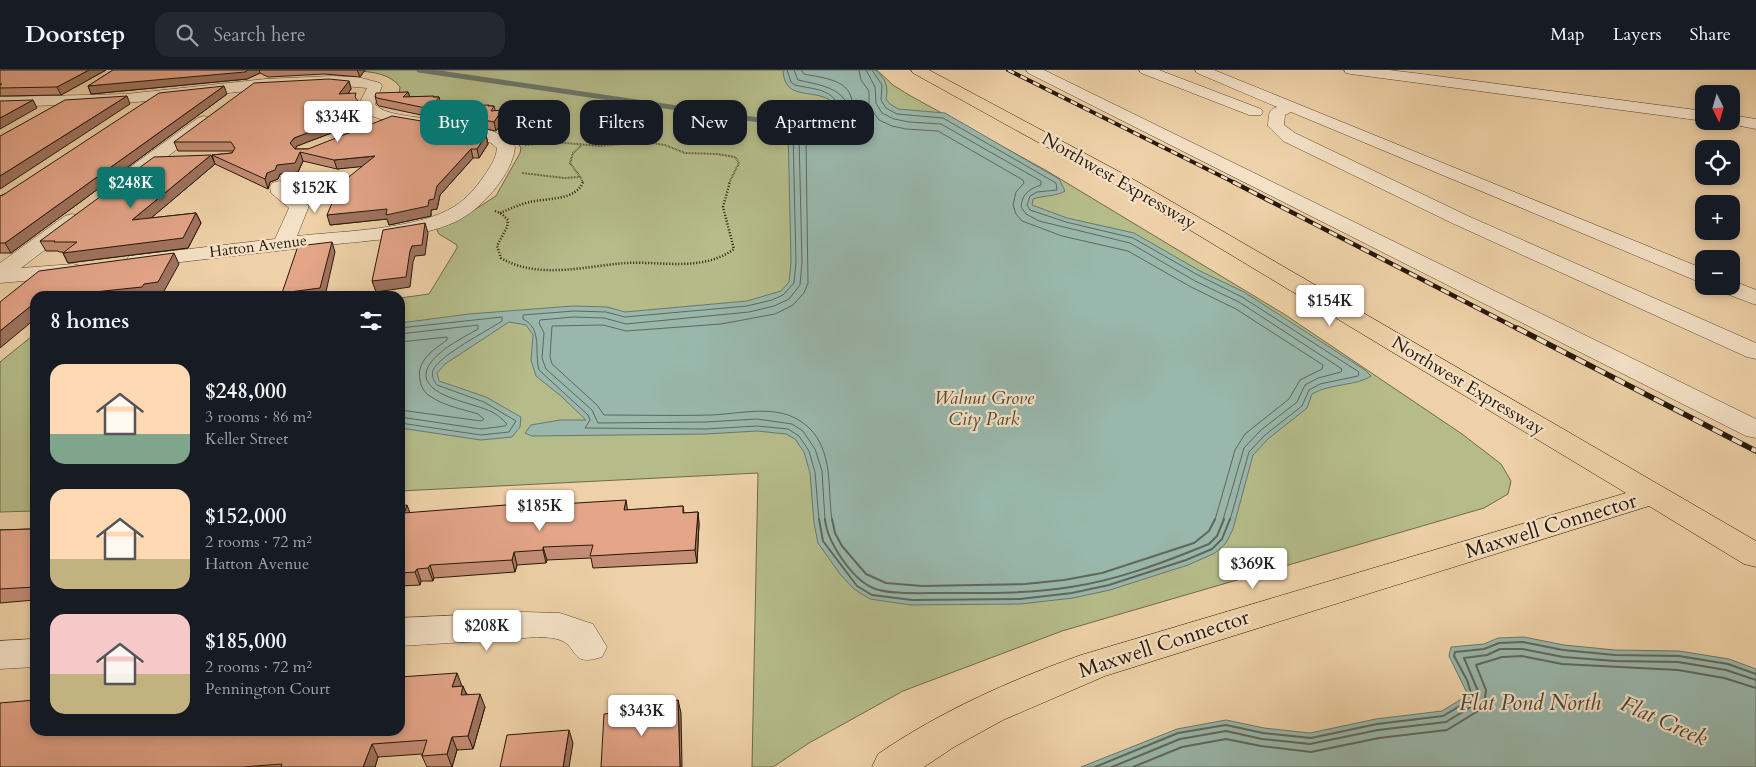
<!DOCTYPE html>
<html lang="en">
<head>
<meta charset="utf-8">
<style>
  body { margin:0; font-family:Cardo,serif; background:#242831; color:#f1f3f6; height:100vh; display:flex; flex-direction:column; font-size:19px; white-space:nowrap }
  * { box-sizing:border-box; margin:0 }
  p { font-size:16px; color:#9ea1a6 }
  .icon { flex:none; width:28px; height:28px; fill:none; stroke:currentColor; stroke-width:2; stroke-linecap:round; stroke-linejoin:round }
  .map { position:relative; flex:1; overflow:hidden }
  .sheet { position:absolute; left:30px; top:221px; width:375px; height:445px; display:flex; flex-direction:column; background:#171b24; border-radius:15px; box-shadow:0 2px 8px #0003 }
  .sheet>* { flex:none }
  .banner { position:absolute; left:420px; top:30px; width:475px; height:45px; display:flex; gap:10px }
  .needle { width:32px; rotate:175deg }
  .fabs { position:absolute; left:1695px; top:15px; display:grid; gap:10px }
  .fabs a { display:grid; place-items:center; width:45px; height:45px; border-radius:10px; background:#171b24; box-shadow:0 2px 8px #0003; font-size:25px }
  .price { position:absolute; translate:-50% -42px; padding:0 11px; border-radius:5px; background:#fff; color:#222; font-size:16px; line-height:32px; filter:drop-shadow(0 1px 2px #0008) }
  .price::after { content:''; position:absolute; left:50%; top:30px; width:15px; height:11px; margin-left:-8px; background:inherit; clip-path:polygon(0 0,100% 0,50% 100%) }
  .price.selected { background:#0f766e; color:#fff }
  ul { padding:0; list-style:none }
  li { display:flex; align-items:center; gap:15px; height:125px; padding:0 20px }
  li span { display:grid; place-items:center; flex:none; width:140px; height:100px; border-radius:15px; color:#555 }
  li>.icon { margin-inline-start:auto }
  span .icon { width:60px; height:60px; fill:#fffc; stroke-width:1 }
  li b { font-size:21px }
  h2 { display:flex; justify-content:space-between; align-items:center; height:60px; padding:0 20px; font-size:21px }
  .chip { padding:0 18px; border-radius:15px; background:#171b24; box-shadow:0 2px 8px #0003; font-size:18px; line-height:45px }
  .chip.selected { background:#0f766e; color:#fff }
  header { display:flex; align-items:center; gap:30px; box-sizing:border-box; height:70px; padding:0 25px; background:#171b24; border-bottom:1px solid #363941 }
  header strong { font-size:24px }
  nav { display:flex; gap:28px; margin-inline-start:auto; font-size:18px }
  .search { width:350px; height:45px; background:#242831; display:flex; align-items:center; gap:12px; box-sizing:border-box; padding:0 18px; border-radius:15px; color:#9ea1a6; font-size:19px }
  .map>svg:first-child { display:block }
  .green { fill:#b5bc8a; stroke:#6e6a4a }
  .water { fill:#99b7ac; stroke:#6b776b }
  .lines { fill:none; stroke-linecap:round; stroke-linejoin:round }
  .shore-far1 { stroke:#60685a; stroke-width:1 }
  .shore { stroke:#60685a; stroke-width:2 }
  .stream { stroke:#6b776b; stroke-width:5 }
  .minor-casing { stroke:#594631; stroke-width:1 }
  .major-casing { stroke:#271809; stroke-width:1 }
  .path-far1 { stroke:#271809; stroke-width:2; stroke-dasharray:0.5 1; stroke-linecap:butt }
  .path { stroke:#271809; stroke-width:2.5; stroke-dasharray:1 2; stroke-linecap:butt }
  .minor { fill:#f4e1c6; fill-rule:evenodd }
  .major { fill:#eed1a8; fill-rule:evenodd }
  .rail-far2-casing { stroke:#271809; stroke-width:4 }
  .rail-far1-casing { stroke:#271809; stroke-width:4.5 }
  .rail-casing { stroke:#271809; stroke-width:5.5 }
  .rail-far2 { stroke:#f4e1c6; stroke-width:2.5; stroke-dasharray:7; stroke-linecap:butt }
  .rail-far1 { stroke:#f4e1c6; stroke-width:3; stroke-dasharray:9; stroke-linecap:butt }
  .rail { stroke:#f4e1c6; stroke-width:4; stroke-dasharray:11; stroke-linecap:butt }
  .wall { fill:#c48e76; stroke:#271809 }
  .shaded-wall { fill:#a07460; stroke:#271809 }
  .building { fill:#e4a589; stroke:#271809 }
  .labels { text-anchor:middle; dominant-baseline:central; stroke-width:4.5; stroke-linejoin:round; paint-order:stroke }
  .far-street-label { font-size:15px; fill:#271809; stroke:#f4e1c6 }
  .street-label { font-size:18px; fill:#271809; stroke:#f4e1c6 }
  .park-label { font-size:18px; font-style:italic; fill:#524930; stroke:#f4e1c6 }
  .near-street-label { font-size:21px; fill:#271809; stroke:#f4e1c6 }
  .near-water-label { font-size:22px; font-style:italic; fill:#49483a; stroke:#f4e1c6 }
</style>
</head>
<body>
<header>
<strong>Doorstep</strong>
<div class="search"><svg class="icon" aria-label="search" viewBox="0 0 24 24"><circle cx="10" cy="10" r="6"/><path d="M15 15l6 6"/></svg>Search here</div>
<nav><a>Map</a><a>Layers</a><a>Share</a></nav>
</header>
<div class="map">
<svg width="1756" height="697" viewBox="0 0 1756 697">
  <rect width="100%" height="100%" fill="#eed1a8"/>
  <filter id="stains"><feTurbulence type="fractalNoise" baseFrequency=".004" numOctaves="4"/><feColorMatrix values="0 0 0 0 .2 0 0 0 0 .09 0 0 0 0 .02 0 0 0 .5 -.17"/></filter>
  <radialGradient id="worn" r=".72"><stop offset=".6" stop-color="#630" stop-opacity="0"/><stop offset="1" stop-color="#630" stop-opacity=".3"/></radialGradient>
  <!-- green -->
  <g class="green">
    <path d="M344,0h533l16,15 16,10 138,76 237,143 178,120 39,30 10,17 -3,13 -24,14 -422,123 -159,60 -94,52 -36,24h-21l6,-294 -358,18v-193l29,-4 28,-46v-3l-18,-11 -3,-6 35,-16 25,-16 24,-43 1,-5 -4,-6 -13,-7 19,-4 8,-14 -132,-22 1,-8c-13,-17 -36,-15 -56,-17z"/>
    <polygon points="35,266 35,441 0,442 0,292 31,267"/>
  </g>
  <!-- water -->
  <g class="water">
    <path d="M783,0h92c10,8 14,16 11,29l4,5 8,5 47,4 114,66 6,12c-10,6 -21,4 -32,8l-1,6 35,13 67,15 66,38 44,21 121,78 6,6c-14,10 -40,7 -59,18l-5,14 -39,31 -15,16 -20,74 -7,14 -11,10 -27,12 -78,25 -37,8 -53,6 -109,1 -41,-6 -16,-10 -14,-15 -22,-31 -4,-20 -4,-50 -6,-21 -9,-13 -9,-5 -29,-3 -51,3 -174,2 -7,-3 6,-8 29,-5h26l-25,-24 -25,-20 -5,-16 2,-25 -7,-10 -17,-3 -64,42 -8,9 2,8 47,16 35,20 -1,10 -8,10 -31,3 -81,-12v-105l69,-9 104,-8 34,1 18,5 122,-11 34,-10 8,-9 2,-20 -3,-134 39,-17 7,-7c-15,-18 -50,0 -51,-34z"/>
    <polygon points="1524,567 1564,575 1615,580 1679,581 1729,589 1756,599 1756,697 1081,697 1177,659 1226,650 1264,658 1310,663 1376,649 1442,641 1468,625 1449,586 1451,577 1484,574 1498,568"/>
  </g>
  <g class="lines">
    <!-- shore-far1 -->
    <g class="shore-far1">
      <path d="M787,0l4,12 4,3c16,4 34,3 43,19 -8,16 -31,19 -45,28l3,130 -2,21 -11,12 -11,5 -25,6 -122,11 -19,-5 -32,-1 -51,4v4c20,10 11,33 16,51l49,45 2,5 -5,8 121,1 51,-3 31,3 11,7 10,15 6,21 4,48"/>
      <path d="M794,0l4,10c17,4 37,6 47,20 -1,21 -30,28 -46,36l3,126 -2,23 -11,14 -15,7 -25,6 -123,12 -22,-6 -31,-1 -33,3 -1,3 5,10 -2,25 4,11 46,41 6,13 108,-1 51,-3 35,5 11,7 12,18 7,22 3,49"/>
      <path d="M801,0l3,4c18,4 48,5 48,30 0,7 -3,13 -8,18 -10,9 -26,11 -38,19l2,142 -4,10 -11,12 -18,9 -54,10 -95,7 -23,-6 -51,1 -2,31 2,7 45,41 7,10c36,0 72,1 107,0 25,-1 53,-8 77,0 12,4 25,14 31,26 13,24 9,53 13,79"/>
      <polyline points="859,0 861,10 869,21 869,36 879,50 892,56 906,59 938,61 1023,110 1024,113 1016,122 1013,135 1016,144 1022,151 1062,166 1128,181 1191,217 1236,239 1323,295 1322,299 1300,310 1289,329 1245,364 1235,380 1215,450"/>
      <path d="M866,0l9,17 1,16 6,10 12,6 15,3 32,2 100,57v4c-12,4 -19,9 -20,22l5,7 13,7 91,22 65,38 44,21 103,67 -1,3 -23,6 -13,7 -8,17 -36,28 -17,18 -21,72"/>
      <polyline points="872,0 882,15 881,30 886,38 897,44 943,48 1056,113 1057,120 1037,122 1030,126 1027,135 1030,140 1066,152 1133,168 1198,205 1242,227 1359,302 1358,306 1320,314 1309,320 1302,336 1265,365 1249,382 1230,450"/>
      <path d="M400,258l102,-11v4c-15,10 -62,34 -69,49 -2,6 1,11 4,15l47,17 32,19 -7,11 -28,3 -81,-12"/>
      <path d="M400,264l78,-9v4c-15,9 -54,27 -52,48 4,21 49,26 66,35 6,3 10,7 15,12l-2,2 -24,3 -81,-12"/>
      <path d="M400,272l47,-5v3c-14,10 -31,21 -27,40 1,6 4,13 10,16 14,10 32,13 48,18l6,5 -3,2 -81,-11"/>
    </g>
    <!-- shore -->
    <g class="shore">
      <polyline points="819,449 823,471 857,516 872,525 912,530 1020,529 1072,523 1109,515 1186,490 1212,479 1222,469 1230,449"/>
      <path d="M825,449c2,23 27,60 48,69 16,7 51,5 69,5 43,0 86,1 129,-6 47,-7 94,-25 138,-43l8,-8 7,-17"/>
      <polyline points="832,449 835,463 842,476 866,504 886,513 922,516 1025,514 1064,510 1102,503 1194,473 1209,461 1215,449"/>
      <polyline points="1095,697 1178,663 1226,655 1263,663 1311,668 1377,654 1443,646 1470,630 1472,626 1467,610 1454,586 1455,582 1484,579 1499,573 1523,572 1563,580 1615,585 1679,586 1728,594 1756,604"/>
      <polyline points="1112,697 1180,669 1226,661 1262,669 1310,674 1378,660 1446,652 1474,635 1478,628 1478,621 1464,588 1487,585 1500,579 1523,579 1563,587 1615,591 1678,592 1726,600 1756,610"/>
      <polyline points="1133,697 1182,677 1226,669 1261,676 1311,682 1379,668 1447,660 1478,641 1484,634 1486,620 1476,595 1502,587 1522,586 1562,594 1678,600 1724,608 1756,618"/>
    </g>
    <!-- stream -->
    <polyline class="stream" points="419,0 793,55"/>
    <!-- minor casing -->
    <g class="minor-casing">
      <g id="minor">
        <polygon points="1026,0 1044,0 1756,349 1756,368 1746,366 1028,3"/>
        <polygon points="1139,0 1159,0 1261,39 1263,42 1261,45 1249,45 1141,3"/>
        <path d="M1195,0h19l490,199v15l-413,-172 -6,3 -1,10 11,8 173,83 288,127v16l-9,-2 -293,-133 -171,-83 -15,-15c1,-9 -1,-16 9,-19l-80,-34z"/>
        <polygon points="1344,0 1389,0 1422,4 1704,41 1704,51 1351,4 1346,3"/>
        <path d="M332,6l26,1 22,6 2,3 -7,18c15,21 115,8 140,43 -2,27 -35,64 -60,75 -38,17 -85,18 -126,23 -64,7 -128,15 -192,22l-8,-1 -3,-5 3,-5 146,-17 14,-31 -18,-15 -1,-6 2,-4 7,-2 7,2 3,8 20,15 -12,30c44,-5 121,-6 158,-30 12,-8 21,-18 29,-30 6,-9 12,-17 13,-28l-6,-5 -14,-6 -97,-18 -14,-5 -7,-10 8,-16 -35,-3 -32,1 -174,17 -126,4v-10l126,-3 139,-15z"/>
        <polygon points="1731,45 1756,49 1756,59 1725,53 1724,51 1731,51"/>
        <polygon points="204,46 210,48 212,51 210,54 133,113 126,115 119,113 117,109 119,105 198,48"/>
        <polygon points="72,144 79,146 82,150 79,154 21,198 73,194 81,196 84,201 81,206 0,213 0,193 65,146"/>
        <polygon points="1731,210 1756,220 1756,235 1719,221 1716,216 1731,216"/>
        <path d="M524,542l36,1 33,11 14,23 -5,10c-34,11 -22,-12 -45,-18 -17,-4 -39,0 -57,1 -34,2 -67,4 -100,6v-28z"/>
        <polygon points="35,569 35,597 0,599 0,571"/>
      </g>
    </g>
    <!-- major casing -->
    <g class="major-casing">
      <path id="major" d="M911,0h18l202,108 625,363v26l-12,-3 -95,-58 -544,170 -102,44 -49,27 -30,20h-52l6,-13c63,-43 131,-73 203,-99l545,-162 -509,-307 -204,-113z"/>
    </g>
    <!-- path-far1 -->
    <g class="path-far1">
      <polyline points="525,75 554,72 600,76 645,72 665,75 685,83 717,84 735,87 739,93 729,113"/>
      <polyline points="581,76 573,83 570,93 581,108 583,113"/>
      <polyline points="522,103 564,108 580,107"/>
    </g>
    <!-- path -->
    <g class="path">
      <path d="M495,141l7,3 6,6 -1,7 -10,19 4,12c37,22 84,8 125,5 36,-2 77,9 108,-14l-11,-42 7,-25"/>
      <path d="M500,143c10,-4 20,-9 30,-11 16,-4 46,-1 53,-20"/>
    </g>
    <!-- minor -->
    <use href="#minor" class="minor"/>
    <!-- major -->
    <use href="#major" class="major"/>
    <!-- rail-far2 casing -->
    <g class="rail-far2-casing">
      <polyline id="rail-far2" points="1008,0 1235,113"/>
    </g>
    <!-- rail-far1 casing -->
    <g class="rail-far1-casing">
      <polyline id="rail-far1" points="1233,112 1520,260"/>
    </g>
    <!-- rail casing -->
    <g class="rail-casing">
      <polyline id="rail" points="1517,258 1756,381"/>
    </g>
    <!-- rail-far2 -->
    <use href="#rail-far2" class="rail-far2"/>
    <!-- rail-far1 -->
    <use href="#rail-far1" class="rail-far1"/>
    <!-- rail -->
    <use href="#rail" class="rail"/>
  </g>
  <!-- wall -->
  <g class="wall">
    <polygon points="0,0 106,0 61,25 0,26"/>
    <polygon points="113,0 365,0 360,7 324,4 268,7 260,3 247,9 91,24 88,16"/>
    <polygon points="349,11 351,19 348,24 358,32 371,48 297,76 295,79 308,79 486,65 488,74 479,88 473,88 440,125 437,139 431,140 431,146 389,155 387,149 330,155 362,96 337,99 303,91 298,102 280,104 278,109 270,112 268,119 215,94 212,85 232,83 233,81 178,81 174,72"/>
    <polygon points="408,22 410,27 439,27 440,31 468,36 494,36 495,40 504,49 496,61 379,36 377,34 375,26"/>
    <polygon points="227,24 11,183 0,183 0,126"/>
    <polygon points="215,94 151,148 196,143 201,153 188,178 68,193 63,183 63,182 59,182 58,181 46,181 40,171"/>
    <polygon points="545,435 627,440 683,436 684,443 698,442 699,454 697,493 593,498 591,488 547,490 546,493 517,495 515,502 434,508 433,511 421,511 420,515 400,516 400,436 410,443"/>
    <polygon points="35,454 35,530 0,533 0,460 31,459"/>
    <polygon points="462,616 467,624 485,637 473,679 457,680 452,697 427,697 422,686 422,684 378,687 375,697 0,697"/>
  </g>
  <!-- shaded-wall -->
  <g class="shaded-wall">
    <polygon points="89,0 106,0 61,25 57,17"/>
    <polygon points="248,0 259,0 260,3 247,9 91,24 88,16"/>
    <polygon points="357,0 365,0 360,7"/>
    <polygon points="349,11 351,19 342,32 339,24"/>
    <polygon points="224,16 227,24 11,183 5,173"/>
    <polygon points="408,22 411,30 403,27"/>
    <polygon points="127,26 130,34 0,119 0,106"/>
    <polygon points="33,30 37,38 0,59 0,48"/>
    <polygon points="368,40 371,48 297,76 293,82 290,73 294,68"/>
    <polygon points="502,40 504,49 496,61 494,52"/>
    <polygon points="486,65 488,74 479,88 477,79"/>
    <polygon points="471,79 473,88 440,125 437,139 431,140 431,146 389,155 387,149 330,155 327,145 429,130 437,116"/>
    <polygon points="300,82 303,91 298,102 280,104 278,109 270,112 268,119 265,109 267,103 277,95"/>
    <polygon points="211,85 215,94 137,160 132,150"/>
    <polygon points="375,86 378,95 337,99 334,90"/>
    <polygon points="196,143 201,153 188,178 68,193 63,183"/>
    <polygon points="425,153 428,163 425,185 415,186 413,192 410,217 376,222 372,211 410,181 412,176"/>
    <polygon points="332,172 335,182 325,226 284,226 282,223"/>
    <polygon points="174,183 179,194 163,223 150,225 149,226 56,226 144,214"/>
    <polygon points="35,234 35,249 0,278 0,261 32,235"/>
    <polygon points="626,430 628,443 624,440"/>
    <polygon points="407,435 412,448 404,443"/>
    <polygon points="698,442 699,454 697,493 695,480"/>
    <polygon points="543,477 547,490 546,493 543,480"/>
    <polygon points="514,482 517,495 515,502 512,490"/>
    <polygon points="430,495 434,508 433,511 428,498"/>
    <polygon points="417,499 421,511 420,515 415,502"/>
    <polygon points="457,603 462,616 452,617"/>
    <polygon points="463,616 468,629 461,625"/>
    <polygon points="480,624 485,637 473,679 468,666"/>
    <polygon points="678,630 681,643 682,697 680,697"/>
    <polygon points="569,660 573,673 569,697 563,697"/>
    <polygon points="452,667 457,680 452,697 447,684"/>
    <polygon points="372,674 378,687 375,697 363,697"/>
  </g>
  <!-- building -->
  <g class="building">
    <polygon points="0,0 89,0 57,17 0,18 0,15 2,14 0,14"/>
    <polygon points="113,0 248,0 245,2 88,16"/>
    <polygon points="329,9 349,11 339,24 356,23 355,27 362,37 368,40 294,68 290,73 295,79 308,79 392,46 474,60 486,65 477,79 471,79 437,116 434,129 429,130 428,136 386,145 387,139 327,145 340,114 375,86 334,90 300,82 295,93 277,95 275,100 267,103 265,109 212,85 232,83 235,78 231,72 174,72 254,13"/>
    <polygon points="224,16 5,173 0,173 0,126 3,125 159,23"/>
    <polygon points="408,22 403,27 434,26 433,27 439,27 436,31 462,31 467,32 464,36 489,35 488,36 494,36 491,41 502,40 494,52 377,28 375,26 376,23"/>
    <polygon points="127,26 0,106 0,66 2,65 65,30"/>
    <polygon points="33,30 0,48 0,31"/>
    <polygon points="211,85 132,150 196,143 183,168 63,183 77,172 54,172 55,171 40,171 154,87"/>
    <polygon points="425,153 422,175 412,176 410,181 406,207 372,211 383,160"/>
    <polygon points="332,172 320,218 282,223 298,176"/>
    <polygon points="174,183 158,212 144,214 142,217 56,226 35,226 35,234 32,235 0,261 0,232 39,201"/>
    <polygon points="626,430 624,440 683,436 683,443 698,442 695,480 590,486 593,475 543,477 543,480 514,482 512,490 430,495 428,498 417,499 415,502 400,503 400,436 407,435 404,443 544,432 544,435"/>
    <polygon points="34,454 35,517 0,519 0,460 31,459"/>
    <polygon points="457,603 452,617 463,616 461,625 480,624 468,666 452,667 447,684 422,686 427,670 372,674 363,697 281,697 282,694 242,697 0,697 0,633 35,630 35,661 400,661 400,607"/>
    <polygon points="678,630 680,697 601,697 604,644 637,640 637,636"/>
    <polygon points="569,660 563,697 500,697 507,665"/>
  </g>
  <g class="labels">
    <!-- far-street labels -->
    <g class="far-street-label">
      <text transform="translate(258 176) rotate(-7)">Hatton Avenue</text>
    </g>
    <!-- street labels -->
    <g class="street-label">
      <text transform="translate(1119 111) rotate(30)">Northwest Expressway</text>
      <text transform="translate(1468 316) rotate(31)">Northwest Expressway</text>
    </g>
    <!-- park labels -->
    <g class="park-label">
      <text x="984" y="328">Walnut Grove<tspan x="984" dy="21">City Park</tspan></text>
    </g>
    <!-- near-street labels -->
    <g class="near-street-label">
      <text transform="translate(1551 456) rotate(-17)">Maxwell Connector</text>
      <text transform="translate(1164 574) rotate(-18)">Maxwell Connector</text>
    </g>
    <!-- near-water labels -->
    <g class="near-water-label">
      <text x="1530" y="633">Flat Pond North</text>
      <text transform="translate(1664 651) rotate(24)">Flat Creek</text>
    </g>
  </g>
  <rect width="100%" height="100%" filter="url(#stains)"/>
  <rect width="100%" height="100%" fill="url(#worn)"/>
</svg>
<div class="fabs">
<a><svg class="needle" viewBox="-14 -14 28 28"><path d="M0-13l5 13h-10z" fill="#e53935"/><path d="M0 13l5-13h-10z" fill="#9ea1a6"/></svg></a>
<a><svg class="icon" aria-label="locate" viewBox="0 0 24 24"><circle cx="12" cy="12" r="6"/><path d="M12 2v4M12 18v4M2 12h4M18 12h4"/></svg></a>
<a>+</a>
<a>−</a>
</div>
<b class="price" style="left:338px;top:73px">$334K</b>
<b class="price selected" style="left:131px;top:139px">$248K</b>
<b class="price" style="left:315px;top:144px">$152K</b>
<b class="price" style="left:1330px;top:257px">$154K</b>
<b class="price" style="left:540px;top:462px">$185K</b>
<b class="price" style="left:1253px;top:520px">$369K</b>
<b class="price" style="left:487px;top:582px">$208K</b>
<b class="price" style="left:642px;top:667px">$343K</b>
<div class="banner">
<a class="chip selected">Buy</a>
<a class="chip">Rent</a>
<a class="chip">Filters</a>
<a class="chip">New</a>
<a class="chip">Apartment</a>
</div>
<section class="sheet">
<h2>8 homes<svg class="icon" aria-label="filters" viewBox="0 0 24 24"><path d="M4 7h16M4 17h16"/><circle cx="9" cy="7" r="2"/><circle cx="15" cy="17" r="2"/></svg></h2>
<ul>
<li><span style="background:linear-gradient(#ffd9b3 70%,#7fa58c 0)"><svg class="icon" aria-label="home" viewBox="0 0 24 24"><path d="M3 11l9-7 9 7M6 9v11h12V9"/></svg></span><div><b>$248,000</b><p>3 rooms · 86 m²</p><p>Keller Street</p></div></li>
<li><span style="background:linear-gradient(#ffd9b3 70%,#c2b280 0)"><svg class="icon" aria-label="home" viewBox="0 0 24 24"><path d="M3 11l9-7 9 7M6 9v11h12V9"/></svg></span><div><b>$152,000</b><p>2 rooms · 72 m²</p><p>Hatton Avenue</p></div></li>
<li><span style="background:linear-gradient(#f6c9c9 60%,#c2b280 0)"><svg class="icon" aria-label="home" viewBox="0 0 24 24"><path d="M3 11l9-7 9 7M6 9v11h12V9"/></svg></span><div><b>$185,000</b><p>2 rooms · 72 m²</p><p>Pennington Court</p></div></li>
</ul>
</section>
</div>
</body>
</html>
